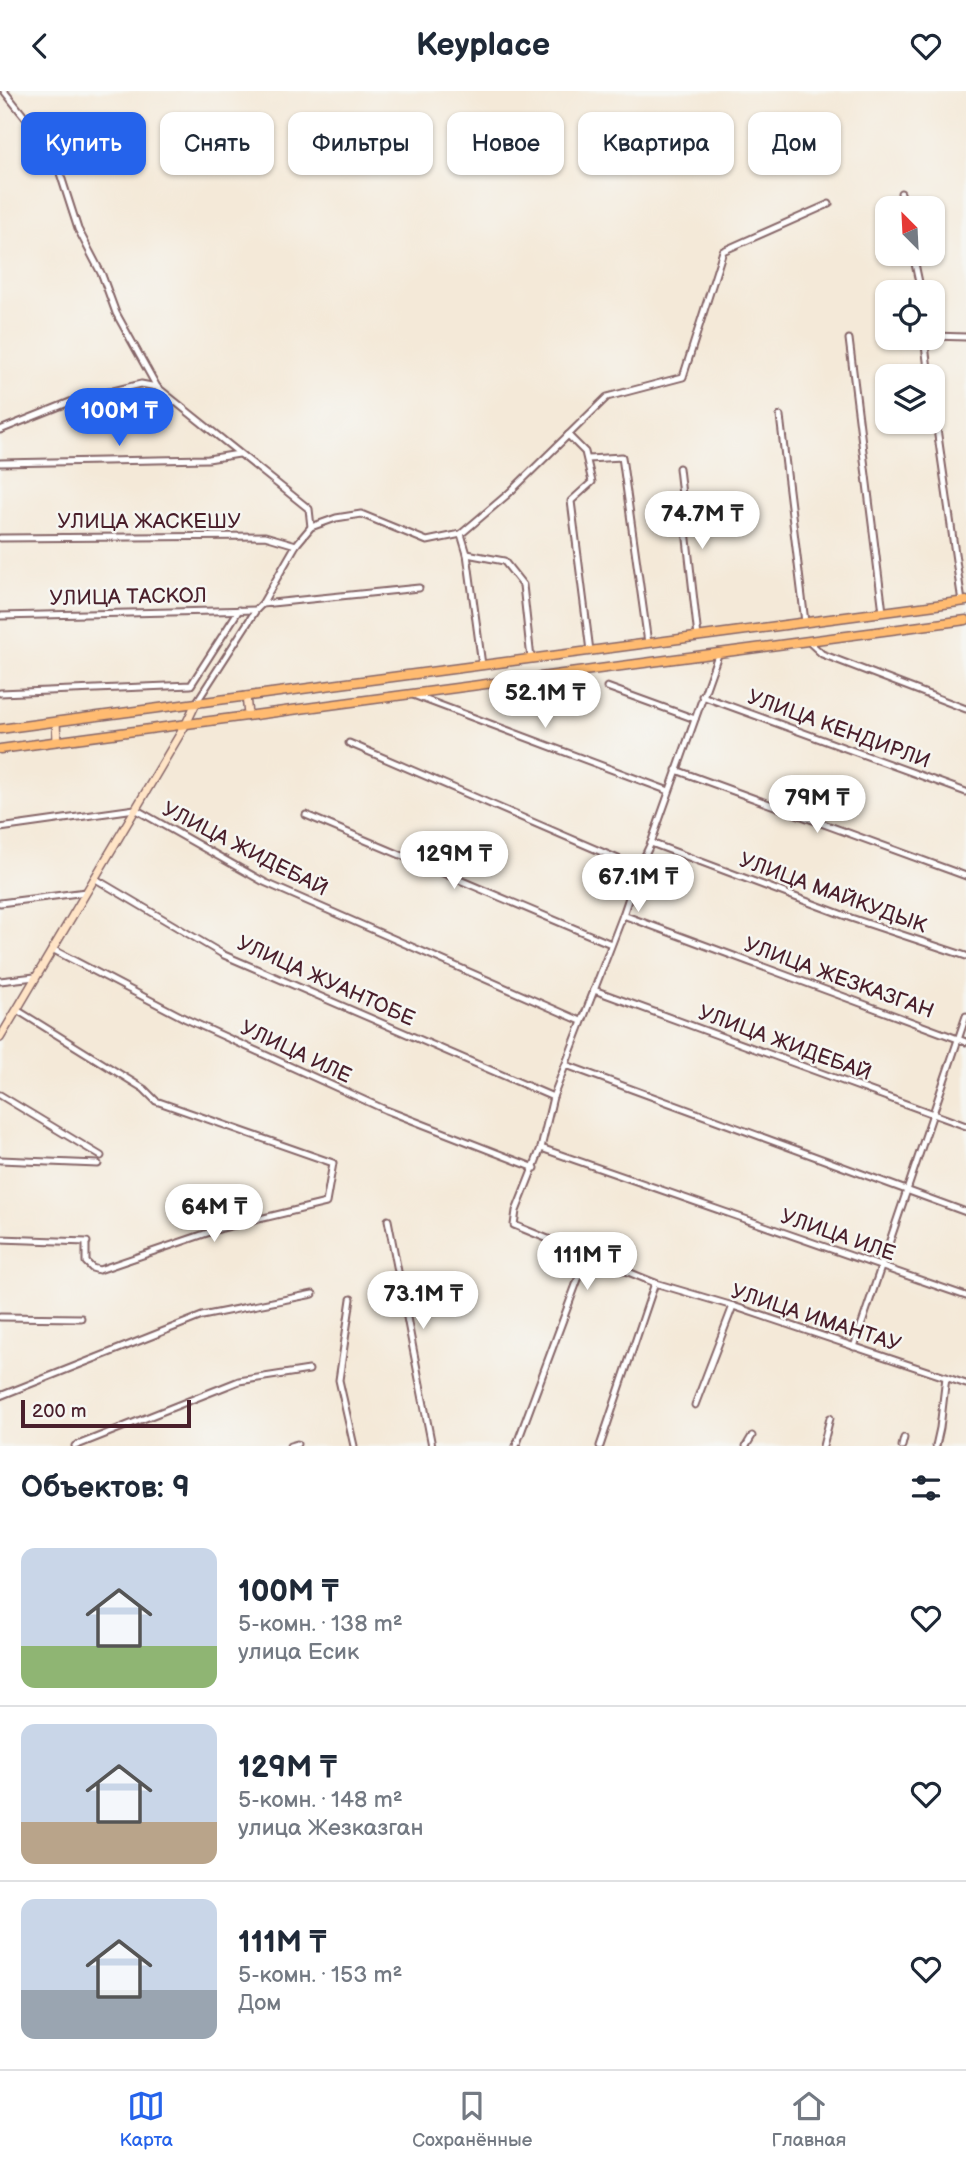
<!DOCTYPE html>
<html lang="ru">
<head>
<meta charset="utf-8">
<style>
  body { margin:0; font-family:"Balsamiq Sans",sans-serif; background:#f6f6f7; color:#1f2937; height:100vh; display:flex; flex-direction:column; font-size:26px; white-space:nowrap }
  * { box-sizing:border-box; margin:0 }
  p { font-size:23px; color:#747a83 }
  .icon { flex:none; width:38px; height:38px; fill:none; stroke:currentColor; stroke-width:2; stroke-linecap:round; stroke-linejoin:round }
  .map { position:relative; height:1355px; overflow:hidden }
  .panel { display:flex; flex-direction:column; background:#fff; flex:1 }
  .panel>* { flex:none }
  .banner { position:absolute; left:21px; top:21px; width:924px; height:63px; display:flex; gap:14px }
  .needle { width:46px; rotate:336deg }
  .controls { position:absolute; left:875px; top:105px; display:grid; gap:14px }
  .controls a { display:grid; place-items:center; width:70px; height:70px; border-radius:14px; background:#fff; box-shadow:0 2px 5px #0004; font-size:35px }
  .scale { position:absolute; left:21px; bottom:18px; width:170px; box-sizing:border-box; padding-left:7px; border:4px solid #4a1f2b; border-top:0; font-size:19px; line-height:24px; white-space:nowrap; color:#4a1f2b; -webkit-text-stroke:5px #f6f6f2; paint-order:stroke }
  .price { position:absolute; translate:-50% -60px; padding:0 16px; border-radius:24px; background:#fff; color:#222; font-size:23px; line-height:46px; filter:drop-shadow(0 2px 4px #0008) }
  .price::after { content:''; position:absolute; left:50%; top:42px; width:21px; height:16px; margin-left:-10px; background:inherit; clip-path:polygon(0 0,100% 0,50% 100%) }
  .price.selected { background:#2563eb; color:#fff }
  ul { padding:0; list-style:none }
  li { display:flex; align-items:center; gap:21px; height:175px; padding:0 21px }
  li+li { border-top:2px solid #e0e1e3 }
  li span { display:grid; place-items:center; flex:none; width:196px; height:140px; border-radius:14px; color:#555 }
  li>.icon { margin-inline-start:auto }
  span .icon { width:84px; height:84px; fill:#fffc; stroke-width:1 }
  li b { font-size:30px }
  h2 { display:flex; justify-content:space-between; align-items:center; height:84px; padding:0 21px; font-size:30px }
  .chip { padding:0 24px; border-radius:14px; background:#fff; box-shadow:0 2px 5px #0004; font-size:24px; line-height:63px }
  .chip.selected { background:#2563eb; color:#fff }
  header { display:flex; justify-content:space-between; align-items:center; height:91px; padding:0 21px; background:#fff; font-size:32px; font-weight:800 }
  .dock { display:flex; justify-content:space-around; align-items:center; height:98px; border-top:2px solid #e0e1e3; background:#fff; font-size:19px; color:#747a83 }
  .dock a { display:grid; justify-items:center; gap:4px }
  .dock .selected { color:#2563eb }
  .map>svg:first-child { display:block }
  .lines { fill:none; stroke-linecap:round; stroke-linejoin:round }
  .street-casing { stroke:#866668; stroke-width:9 }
  .secondary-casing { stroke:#866668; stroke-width:10 }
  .primary-casing { stroke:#866668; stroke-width:11 }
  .street { stroke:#fff; stroke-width:5 }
  .secondary { stroke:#ffe4c6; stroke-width:7 }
  .primary { stroke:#ffbb71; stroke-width:8 }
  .labels { text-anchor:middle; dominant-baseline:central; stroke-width:5; stroke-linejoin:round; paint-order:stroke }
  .street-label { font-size:21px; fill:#4a1f2b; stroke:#f6f6f2 }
</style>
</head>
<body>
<header><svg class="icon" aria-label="back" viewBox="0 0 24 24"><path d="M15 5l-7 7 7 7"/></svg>Keyplace<svg class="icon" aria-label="heart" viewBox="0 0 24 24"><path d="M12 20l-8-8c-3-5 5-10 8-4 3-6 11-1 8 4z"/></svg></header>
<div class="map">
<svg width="966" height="1355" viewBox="0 0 966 1355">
  <rect width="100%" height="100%" fill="#f6f6f2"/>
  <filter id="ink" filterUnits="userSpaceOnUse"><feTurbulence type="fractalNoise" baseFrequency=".0143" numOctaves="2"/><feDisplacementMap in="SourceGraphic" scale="14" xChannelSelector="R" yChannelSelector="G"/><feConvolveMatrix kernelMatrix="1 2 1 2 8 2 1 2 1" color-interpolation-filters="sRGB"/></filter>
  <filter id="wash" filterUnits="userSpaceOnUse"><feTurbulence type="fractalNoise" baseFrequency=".00686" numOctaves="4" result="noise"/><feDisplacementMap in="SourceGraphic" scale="28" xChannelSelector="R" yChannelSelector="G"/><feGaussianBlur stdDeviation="1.57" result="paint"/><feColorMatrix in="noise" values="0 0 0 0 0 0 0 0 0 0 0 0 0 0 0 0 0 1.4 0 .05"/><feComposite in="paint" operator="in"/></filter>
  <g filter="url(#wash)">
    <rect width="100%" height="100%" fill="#f4e9d8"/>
  </g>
  <g filter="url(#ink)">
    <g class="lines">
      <!-- street casing -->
      <g class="street-casing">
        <g id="street">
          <polyline points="4,0 32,35 58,76 78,138 102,184 116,222 157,296"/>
          <polyline points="901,102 904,117"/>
          <polyline points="913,163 921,201"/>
          <polyline points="933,245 966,246"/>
          <polyline points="924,247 929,285"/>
          <polyline points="849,248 883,521"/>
          <polyline points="933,310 962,511"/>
          <polyline points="780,325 805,531"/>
          <polyline points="0,339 75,309 141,293 157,296 309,418 311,436 296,454 262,513 256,519 196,612"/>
          <polyline points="568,344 585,361 592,391 571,410 590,560"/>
          <polyline points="588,368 622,366 648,552"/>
          <polyline points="0,372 208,368 239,363"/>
          <polyline points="679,377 698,546"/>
          <polyline points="683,413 707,409 737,410"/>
          <polyline points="311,436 336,427 361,423 427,450 461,443 508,403 607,306 683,286 723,160 829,113"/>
          <polyline points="461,443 467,463 482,574"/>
          <polyline points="0,447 265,445 296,454"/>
          <polyline points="467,463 504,470 523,494 531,568"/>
          <polyline points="262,513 419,497"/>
          <polyline points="0,525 256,519"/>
          <polyline points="808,550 822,563 966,618"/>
          <polyline points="607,596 695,628"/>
          <polyline points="0,602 191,594 239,519"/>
          <polyline points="413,604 669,700"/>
          <polyline points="702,605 966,701"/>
          <polyline points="349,652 639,777"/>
          <polyline points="676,679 966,785"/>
          <polyline points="306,724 611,853"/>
          <polyline points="0,737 135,718 264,791 581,930"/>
          <polyline points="651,752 851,827 966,865"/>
          <polyline points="94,787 224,864 553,1006"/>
          <polyline points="0,812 86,801"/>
          <polyline points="623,824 966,951"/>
          <polyline points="52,858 186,928 386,1019 535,1077"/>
          <polyline points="0,890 35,886"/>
          <polyline points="594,899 966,1035"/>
          <polyline points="17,919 144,998 156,1010 333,1072 326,1112 222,1137 99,1179 92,1177 86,1171 86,1154"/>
          <polyline points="566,974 966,1121"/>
          <polyline points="0,1004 101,1065"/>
          <polyline points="541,1057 966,1205"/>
          <polyline points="0,1069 98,1073"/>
          <polyline points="388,1129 432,1355"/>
          <polyline points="0,1148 87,1151"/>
          <polyline points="587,1164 655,1192 600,1355"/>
          <polyline points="655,1192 733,1215 966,1293"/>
          <polyline points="351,1208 339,1289 354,1355"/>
          <polyline points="0,1226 81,1227"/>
          <polyline points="854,1256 966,925"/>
          <polyline points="0,1305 202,1225 313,1203"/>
          <polyline points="695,1314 733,1215"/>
          <polyline points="75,1355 239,1290 309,1279"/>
          <polyline points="290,1355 297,1353"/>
          <polyline points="516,1355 587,1164 514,1134 516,1120 541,1057 553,1006 623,824 639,777 651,752 719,561"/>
          <polyline points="746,1355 752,1345"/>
          <polyline points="823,1355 830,1327"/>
          <polyline points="902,1355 904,1347"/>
          <polyline points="936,1355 940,1337 946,1286"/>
        </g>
      </g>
      <!-- secondary casing -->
      <g class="secondary-casing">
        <g id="secondary">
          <polyline points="246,605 248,624"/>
          <polyline points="56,631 57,650"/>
          <polyline points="0,947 186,633 196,612"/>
        </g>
      </g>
      <!-- primary casing -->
      <g class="primary-casing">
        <g id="primary">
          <polyline points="0,638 966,510"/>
          <polyline points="0,658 966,529"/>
        </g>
      </g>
      <!-- street -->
      <use href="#street" class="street"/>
      <!-- secondary -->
      <use href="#secondary" class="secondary"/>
      <!-- primary -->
      <use href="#primary" class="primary"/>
    </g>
  </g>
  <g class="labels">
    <!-- street labels -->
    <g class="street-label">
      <text x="149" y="430">УЛИЦА ЖАСКЕШУ</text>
      <text transform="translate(128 506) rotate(-1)">УЛИЦА ТАСКОЛ</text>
      <text transform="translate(839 638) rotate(20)">УЛИЦА КЕНДИРЛИ</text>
      <text transform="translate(245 758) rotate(27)">УЛИЦА ЖИДЕБАЙ</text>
      <text transform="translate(833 802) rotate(20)">УЛИЦА МАЙКУДЫК</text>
      <text transform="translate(839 887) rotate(20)">УЛИЦА ЖЕЗКАЗГАН</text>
      <text transform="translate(326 890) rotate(24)">УЛИЦА ЖУАНТОБЕ</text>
      <text transform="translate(785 952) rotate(20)">УЛИЦА ЖИДЕБАЙ</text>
      <text transform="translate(296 961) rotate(25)">УЛИЦА ИЛЕ</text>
      <text transform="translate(838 1144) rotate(19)">УЛИЦА ИЛЕ</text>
      <text transform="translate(816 1227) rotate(18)">УЛИЦА ИМАНТАУ</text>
    </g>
  </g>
</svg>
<div class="controls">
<a><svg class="needle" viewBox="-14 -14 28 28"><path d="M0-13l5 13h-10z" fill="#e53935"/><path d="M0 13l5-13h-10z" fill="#747a83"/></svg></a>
<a><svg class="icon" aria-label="locate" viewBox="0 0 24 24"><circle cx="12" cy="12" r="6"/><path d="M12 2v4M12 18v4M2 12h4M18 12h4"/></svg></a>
<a><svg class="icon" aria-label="layers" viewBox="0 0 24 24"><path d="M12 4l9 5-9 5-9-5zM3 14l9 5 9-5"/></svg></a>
</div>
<div class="scale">200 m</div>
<b class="price selected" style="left:119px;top:357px">100M ₸</b>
<b class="price" style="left:702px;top:460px">74.7M ₸</b>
<b class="price" style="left:545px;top:639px">52.1M ₸</b>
<b class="price" style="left:817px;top:744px">79M ₸</b>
<b class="price" style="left:454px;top:800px">129M ₸</b>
<b class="price" style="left:638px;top:823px">67.1M ₸</b>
<b class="price" style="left:214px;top:1153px">64M ₸</b>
<b class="price" style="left:587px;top:1201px">111M ₸</b>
<b class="price" style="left:423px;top:1240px">73.1M ₸</b>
<div class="banner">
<a class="chip selected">Купить</a>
<a class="chip">Снять</a>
<a class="chip">Фильтры</a>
<a class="chip">Новое</a>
<a class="chip">Квартира</a>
<a class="chip">Дом</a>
</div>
</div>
<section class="panel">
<h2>Объектов: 9<svg class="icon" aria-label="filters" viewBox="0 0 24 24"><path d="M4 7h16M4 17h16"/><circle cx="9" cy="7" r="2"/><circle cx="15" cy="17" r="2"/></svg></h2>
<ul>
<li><span style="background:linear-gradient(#c9d6e8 70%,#8fb573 0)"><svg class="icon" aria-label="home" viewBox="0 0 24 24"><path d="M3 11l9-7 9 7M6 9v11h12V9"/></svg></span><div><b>100M ₸</b><p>5-комн. · 138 m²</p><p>улица Есик</p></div><svg class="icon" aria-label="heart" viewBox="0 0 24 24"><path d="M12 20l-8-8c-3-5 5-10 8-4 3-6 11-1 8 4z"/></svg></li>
<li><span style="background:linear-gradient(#c9d6e8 70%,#b9a48a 0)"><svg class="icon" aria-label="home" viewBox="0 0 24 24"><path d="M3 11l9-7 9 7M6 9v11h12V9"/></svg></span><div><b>129M ₸</b><p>5-комн. · 148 m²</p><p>улица Жезказган</p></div><svg class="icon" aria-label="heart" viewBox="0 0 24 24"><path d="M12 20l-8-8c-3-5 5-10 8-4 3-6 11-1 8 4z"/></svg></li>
<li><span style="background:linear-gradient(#c9d6e8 65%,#9aa5b1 0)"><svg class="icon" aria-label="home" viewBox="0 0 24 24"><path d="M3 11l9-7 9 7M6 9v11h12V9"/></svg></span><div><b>111M ₸</b><p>5-комн. · 153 m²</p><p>Дом</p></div><svg class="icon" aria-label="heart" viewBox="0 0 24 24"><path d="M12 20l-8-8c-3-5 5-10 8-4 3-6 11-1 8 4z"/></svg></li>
</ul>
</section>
<nav class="dock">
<a class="selected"><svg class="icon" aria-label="map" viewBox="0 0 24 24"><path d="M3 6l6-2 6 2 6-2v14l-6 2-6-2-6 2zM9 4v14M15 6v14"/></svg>Карта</a>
<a><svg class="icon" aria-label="saved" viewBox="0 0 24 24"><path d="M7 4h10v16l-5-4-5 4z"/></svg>Сохранённые</a>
<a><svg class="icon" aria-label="home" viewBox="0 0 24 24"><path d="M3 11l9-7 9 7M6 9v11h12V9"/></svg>Главная</a>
</nav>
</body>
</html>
